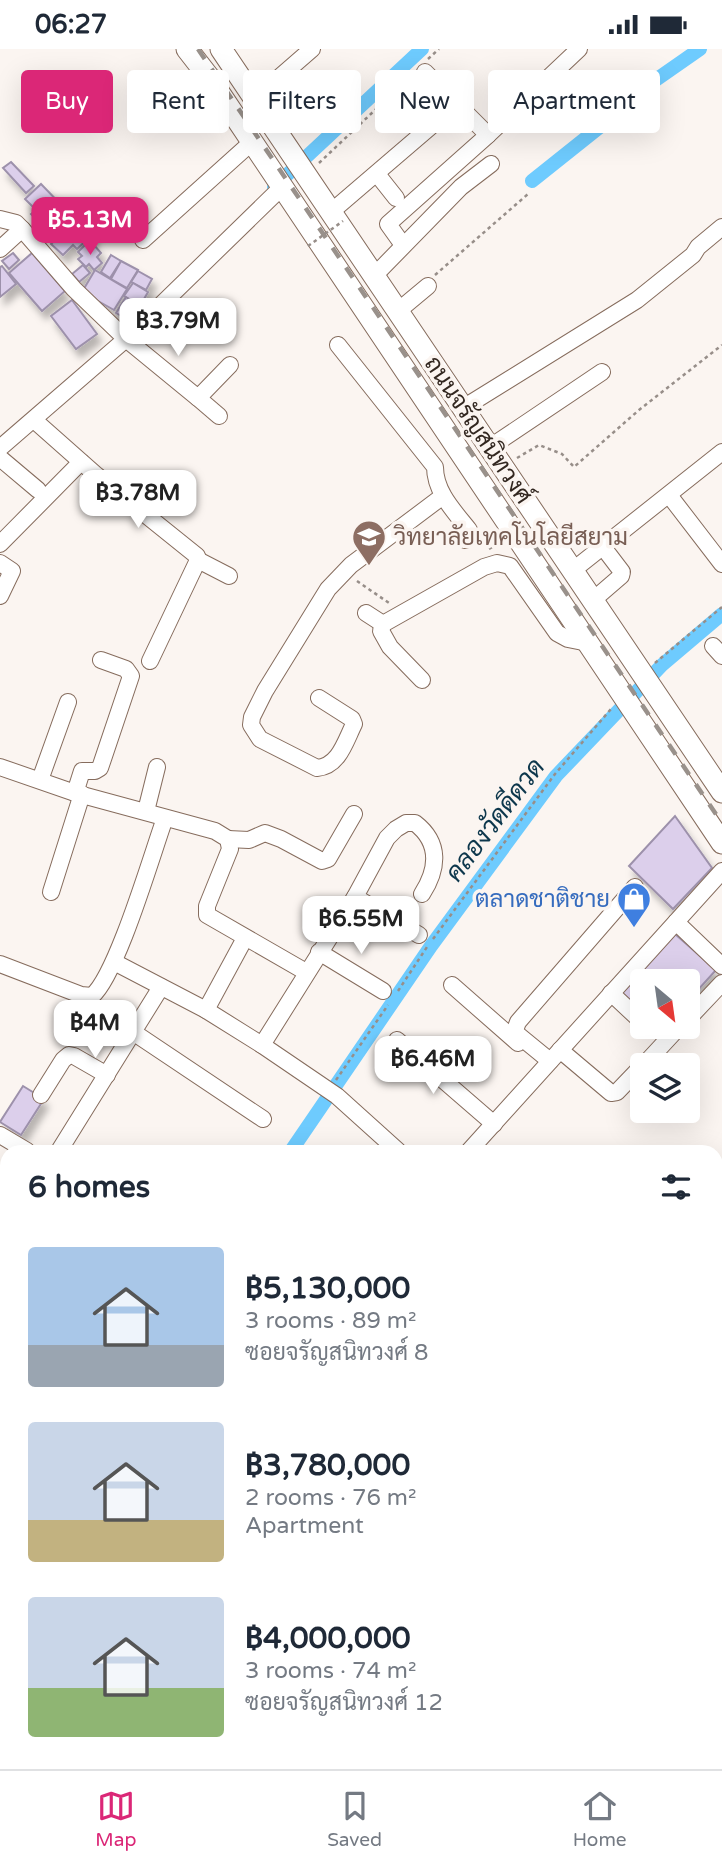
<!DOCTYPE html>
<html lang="en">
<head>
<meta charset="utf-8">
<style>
  body { margin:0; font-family:"Varela Round",Sarabun,sans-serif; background:#f2f2f3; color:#1f2937; height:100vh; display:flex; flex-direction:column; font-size:26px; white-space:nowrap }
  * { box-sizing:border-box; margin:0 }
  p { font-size:23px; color:#747a83 }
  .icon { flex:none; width:38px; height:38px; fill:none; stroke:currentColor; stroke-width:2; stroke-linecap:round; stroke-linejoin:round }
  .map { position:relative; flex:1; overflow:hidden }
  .side { position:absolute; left:0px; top:1096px; width:723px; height:625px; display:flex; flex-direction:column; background:#fff; border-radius:21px 21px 0 0; box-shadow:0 7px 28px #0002 }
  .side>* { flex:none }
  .top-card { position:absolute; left:21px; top:21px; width:681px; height:63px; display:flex; gap:14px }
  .needle { width:46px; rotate:151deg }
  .buttons { position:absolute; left:630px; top:920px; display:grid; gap:14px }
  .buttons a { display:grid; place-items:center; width:70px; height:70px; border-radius:7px; background:#fff; box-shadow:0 7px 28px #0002; font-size:35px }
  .price { position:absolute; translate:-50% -60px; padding:0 16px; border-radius:14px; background:#fff; color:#222; font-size:23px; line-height:46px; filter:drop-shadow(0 2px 4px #0008) }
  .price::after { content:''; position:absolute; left:50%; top:42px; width:21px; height:16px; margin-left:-10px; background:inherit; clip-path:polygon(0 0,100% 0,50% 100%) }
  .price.current { background:#db2777; color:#fff }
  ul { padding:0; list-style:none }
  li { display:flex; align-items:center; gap:21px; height:175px; padding:0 28px }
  li span { display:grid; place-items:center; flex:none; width:196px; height:140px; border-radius:7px; color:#555 }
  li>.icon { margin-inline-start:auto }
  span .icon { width:84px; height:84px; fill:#fffc; stroke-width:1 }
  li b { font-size:30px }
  h2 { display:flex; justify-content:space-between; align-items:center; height:84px; padding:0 28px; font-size:30px }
  .tag { padding:0 24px; border-radius:7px; background:#fff; box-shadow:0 7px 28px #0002; font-size:24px; line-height:63px }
  .tag.current { background:#db2777; color:#fff }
  .status { display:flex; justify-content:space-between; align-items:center; height:49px; padding:0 35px; background:#fff; direction:ltr }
  .status svg { height:19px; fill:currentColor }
  .tab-bar { display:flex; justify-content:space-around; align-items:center; height:98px; border-top:2px solid #e0e1e3; background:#fff; font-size:19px; color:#747a83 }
  .tab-bar a { display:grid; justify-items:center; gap:4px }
  .tab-bar .current { color:#db2777 }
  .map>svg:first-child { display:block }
  .water { fill:#6ecbfe }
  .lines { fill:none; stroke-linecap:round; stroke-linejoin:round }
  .canal { stroke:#6ecbfe; stroke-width:14 }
  .building { fill:#dccfeb; stroke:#9d91ab; stroke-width:2; filter:url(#shadow) }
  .minor-casing { stroke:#866c5d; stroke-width:18 }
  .major-casing { stroke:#866c5d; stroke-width:23 }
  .path { stroke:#978e89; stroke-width:2.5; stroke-dasharray:3.5 3.5; stroke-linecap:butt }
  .minor { stroke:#fff; stroke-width:16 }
  .major { stroke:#fff; stroke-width:21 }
  .rail { stroke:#99918b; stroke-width:4.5; stroke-dasharray:12 12; stroke-linecap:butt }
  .path-bridge { stroke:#978e89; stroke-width:2.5; stroke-dasharray:3.5 3.5; stroke-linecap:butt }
  .labels { text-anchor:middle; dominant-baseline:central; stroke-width:7; stroke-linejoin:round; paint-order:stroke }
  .street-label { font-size:24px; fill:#322720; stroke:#fbf5f1 }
  .education-label { font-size:24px; fill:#785e54; stroke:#fbf5f1; text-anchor:start }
  .shop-label { font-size:24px; fill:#366cbe; stroke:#fbf5f1; text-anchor:end }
  .water-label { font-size:26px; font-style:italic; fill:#0d374c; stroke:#fbf5f1 }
</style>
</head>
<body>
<div class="status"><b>06:27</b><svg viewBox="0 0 49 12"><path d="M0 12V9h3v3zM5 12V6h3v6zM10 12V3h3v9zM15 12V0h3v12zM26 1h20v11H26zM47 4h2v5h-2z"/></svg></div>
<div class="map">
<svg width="722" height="1720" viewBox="0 0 722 1720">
  <defs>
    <filter id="shadow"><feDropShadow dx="4.5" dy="8" stdDeviation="3.5" flood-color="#0004"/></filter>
  </defs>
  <rect width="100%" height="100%" fill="#fbf5f1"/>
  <!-- water -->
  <polygon class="water" points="533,1713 593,1713 584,1720 524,1720"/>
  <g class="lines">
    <!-- canal -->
    <g class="canal">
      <polyline points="532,132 616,65 624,53 700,0"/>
      <polyline points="274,138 422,0"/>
      <polyline points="291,1102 431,897 556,727 662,616 722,565"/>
      <polyline points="0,1696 7,1707"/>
      <polyline points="11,1713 15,1720"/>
    </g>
  </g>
  <!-- building -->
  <g class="building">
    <polygon points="11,113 34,137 26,144 3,119"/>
    <polygon points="41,135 70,165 56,179 46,169 40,174 31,165 36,161 25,150"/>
    <polygon points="72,165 93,185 77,200 73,196 63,206 51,195 60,186 55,181"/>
    <polygon points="86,195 90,200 94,196 101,204 97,208 102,214 94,221 89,215 86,218 78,210 82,207 78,203"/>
    <polygon points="13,204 19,211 9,220 2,212"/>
    <polygon points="32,204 65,242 42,262 9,224"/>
    <polygon points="111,206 121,212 110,229 101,223"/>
    <polygon points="121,212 138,221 127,239 111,230"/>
    <polygon points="83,216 90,224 79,233 72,225"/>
    <polygon points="2,217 16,235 0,248 0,218"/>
    <polygon points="95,221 127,240 114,261 82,243"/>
    <polygon points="138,222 152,230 146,241 131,233"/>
    <polygon points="133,234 148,243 140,257 124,247"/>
    <polygon points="126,248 138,256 128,271 116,264"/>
    <polygon points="72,251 97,285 76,300 51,267"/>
    <polygon points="675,767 712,819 673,860 629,817"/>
    <polygon points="675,885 716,921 688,952 688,933 642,933 642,964 621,944"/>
    <polygon points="23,1037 44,1050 21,1086 0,1073"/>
  </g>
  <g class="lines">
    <!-- minor casing -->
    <g class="minor-casing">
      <g id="minor">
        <polyline points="425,23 488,86"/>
        <path d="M273,34c7,13 12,31 26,36l23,-14 5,-17 21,1"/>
        <polyline points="266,40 312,0"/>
        <polyline points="377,125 396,149"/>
        <polyline points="331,163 457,55"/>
        <polyline points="0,170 16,174 22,180"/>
        <polyline points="143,191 252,93"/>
        <polyline points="403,196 388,175 488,86 579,0"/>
        <polyline points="0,200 22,180 74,240 126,290 198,349 230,316"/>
        <polyline points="374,227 461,138 491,115"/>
        <polyline points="398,262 428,237"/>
        <path d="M338,296l97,122c0,25 19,44 34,63l-4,10"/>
        <polyline points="198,349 219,367"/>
        <polyline points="463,359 637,251 693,206 698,198 722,178"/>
        <polyline points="34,371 95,425 197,507 198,511 150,612"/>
        <polyline points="0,399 126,290 282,138"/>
        <polyline points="489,399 602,323"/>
        <polyline points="0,409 38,441"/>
        <polyline points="669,446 722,515"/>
        <polyline points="0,495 81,413"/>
        <polyline points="198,511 229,527"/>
        <polyline points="0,514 12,522 0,547"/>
        <polyline points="572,522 722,403"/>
        <polyline points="592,552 621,527 622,523 603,498"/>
        <polyline points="366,564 383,575 484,518 497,514 510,517 557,584 568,590 588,594"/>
        <polyline points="383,575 381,582 390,598 422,631"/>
        <polyline points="713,597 722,607"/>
        <path d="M319,649l33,21 2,5c-9,18 -15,42 -37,44l-57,-29 -9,-14 1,-8 13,-26 63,-102 23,-24 92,-69"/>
        <polyline points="0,718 75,744 215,782 228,790 230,800 207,857 207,866 306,923"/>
        <polyline points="40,731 68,653"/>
        <polyline points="75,744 82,722 95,722 100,719 131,627 126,620 101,611"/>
        <polyline points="146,762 157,718"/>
        <polyline points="228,790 249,791 265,784 281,790 322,812 328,810 354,765"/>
        <polyline points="51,843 82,745"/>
        <polyline points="355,848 419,886"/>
        <polyline points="676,873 722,917"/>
        <polyline points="319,903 383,942"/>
        <polyline points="114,913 206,961 262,996 337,1047 398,1102"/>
        <path d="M0,915l81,31 11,1c25,-21 60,-142 73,-178"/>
        <polyline points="452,936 518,994"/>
        <polyline points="611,944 642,973"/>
        <polyline points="206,961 245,889"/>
        <polyline points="688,970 722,934"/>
        <polyline points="133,983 263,1070"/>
        <polyline points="397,991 494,1075"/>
        <path d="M262,996l93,-148 32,-59 9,-9 10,-6h9c26,20 23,46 7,71"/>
        <polyline points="560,1001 611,1044 617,1043 642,1017"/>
        <polyline points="550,1012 517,985 515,981 518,973 635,838"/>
        <polyline points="643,1017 679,978"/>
        <polyline points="41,1046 63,1011 69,1006 74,1007 107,1026"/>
        <polyline points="0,1086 27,1102"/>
        <polyline points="59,1102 161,938"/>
        <polyline points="469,1102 722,822"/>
        <polyline points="0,1186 7,1191"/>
        <polyline points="0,1312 7,1305"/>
        <polyline points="716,1410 722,1406"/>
        <polyline points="0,1415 7,1415"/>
        <polyline points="716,1515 722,1524"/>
        <polyline points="0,1650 7,1645"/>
        <polyline points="716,1712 722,1718"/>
        <polyline points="161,1713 168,1720"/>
        <polyline points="257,1713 259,1720"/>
        <polyline points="50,1720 58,1713"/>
        <polyline points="326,1720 333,1713"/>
        <polyline points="461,1720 469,1713"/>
      </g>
    </g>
    <!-- major casing -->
    <g class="major-casing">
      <g id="major">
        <polyline points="187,0 208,27 722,794"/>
        <polyline points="221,0 722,743"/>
      </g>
    </g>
    <!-- path -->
    <g class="path">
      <polyline points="428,10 439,0"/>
      <polyline points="319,114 411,27"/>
      <polyline points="435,226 528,145"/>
      <polyline points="517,409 539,396 562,405 574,418 639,361 722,296"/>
      <polyline points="489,500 501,493"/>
      <polyline points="357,532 389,554"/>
      <polyline points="655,614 722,558"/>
      <polyline points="433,890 555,725 611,660"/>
      <polyline points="398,942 427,898"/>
      <polyline points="336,1031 388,956"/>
    </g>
    <!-- minor -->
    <use href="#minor" class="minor"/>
    <!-- major -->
    <use href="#major" class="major"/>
    <!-- rail -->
    <polyline class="rail" points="198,0 722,774"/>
    <!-- path-bridge -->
    <polyline class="path-bridge" points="308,197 343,172"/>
  </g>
  <!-- icons -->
  <defs>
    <g id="university-pin" transform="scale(1.75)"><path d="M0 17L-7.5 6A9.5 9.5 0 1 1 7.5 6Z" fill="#8d6e63" stroke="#fbf5f1"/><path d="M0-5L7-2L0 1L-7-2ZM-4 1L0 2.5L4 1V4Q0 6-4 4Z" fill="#fff"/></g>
    <g id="shop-pin" transform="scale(1.75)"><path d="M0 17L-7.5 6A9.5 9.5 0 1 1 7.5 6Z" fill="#3f7fe0" stroke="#fbf5f1"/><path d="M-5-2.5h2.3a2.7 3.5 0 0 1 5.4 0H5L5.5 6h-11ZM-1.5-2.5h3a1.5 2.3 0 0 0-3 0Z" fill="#fff"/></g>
  </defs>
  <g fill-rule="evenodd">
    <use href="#university-pin" x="369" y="488"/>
    <use href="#shop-pin" x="634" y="850"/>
  </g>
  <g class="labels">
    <!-- street labels -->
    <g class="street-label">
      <text transform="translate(478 381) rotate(56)">ถนนจรัญสนิทวงศ์</text>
    </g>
    <!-- education labels -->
    <g class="education-label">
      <text x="394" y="488">วิทยาลัยเทคโนโลยีสยาม</text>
    </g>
    <!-- shop labels -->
    <g class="shop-label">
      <text x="610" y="850">ตลาดชาติชาย</text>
    </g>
    <!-- water labels -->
    <g class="water-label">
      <text transform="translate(495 771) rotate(-53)">คลองวัดดีดวด</text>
    </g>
  </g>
</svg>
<div class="buttons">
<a><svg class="needle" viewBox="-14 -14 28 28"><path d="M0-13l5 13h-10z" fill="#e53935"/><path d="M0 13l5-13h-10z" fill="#747a83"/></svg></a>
<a><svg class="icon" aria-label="layers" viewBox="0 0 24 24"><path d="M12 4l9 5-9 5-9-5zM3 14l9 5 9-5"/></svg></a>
</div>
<b class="price current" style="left:90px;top:208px">฿5.13M</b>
<b class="price" style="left:178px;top:309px">฿3.79M</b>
<b class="price" style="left:138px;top:481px">฿3.78M</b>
<b class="price" style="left:361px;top:907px">฿6.55M</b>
<b class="price" style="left:95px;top:1011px">฿4M</b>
<b class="price" style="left:433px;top:1047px">฿6.46M</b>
<div class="top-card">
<a class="tag current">Buy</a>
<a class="tag">Rent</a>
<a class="tag">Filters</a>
<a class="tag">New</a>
<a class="tag">Apartment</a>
</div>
<section class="side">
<h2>6 homes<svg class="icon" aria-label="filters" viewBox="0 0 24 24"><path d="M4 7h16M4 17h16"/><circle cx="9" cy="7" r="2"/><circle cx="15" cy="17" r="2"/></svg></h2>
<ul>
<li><span style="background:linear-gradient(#a9c7e8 70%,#9aa5b1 0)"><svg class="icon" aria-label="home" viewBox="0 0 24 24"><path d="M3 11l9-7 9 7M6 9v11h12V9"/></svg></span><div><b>฿5,130,000</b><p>3 rooms · 89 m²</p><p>ซอยจรัญสนิทวงศ์ 8</p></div></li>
<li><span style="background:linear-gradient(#c9d6e8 70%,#c2b280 0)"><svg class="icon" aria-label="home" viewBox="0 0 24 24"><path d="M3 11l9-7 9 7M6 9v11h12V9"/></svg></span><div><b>฿3,780,000</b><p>2 rooms · 76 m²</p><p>Apartment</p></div></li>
<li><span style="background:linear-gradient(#c9d6e8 65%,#8fb573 0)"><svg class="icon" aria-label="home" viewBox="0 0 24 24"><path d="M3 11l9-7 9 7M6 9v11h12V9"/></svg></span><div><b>฿4,000,000</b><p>3 rooms · 74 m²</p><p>ซอยจรัญสนิทวงศ์ 12</p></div></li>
</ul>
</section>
</div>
<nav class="tab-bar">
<a class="current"><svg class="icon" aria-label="map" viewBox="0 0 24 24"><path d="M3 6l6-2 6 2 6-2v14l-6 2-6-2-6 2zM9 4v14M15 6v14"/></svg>Map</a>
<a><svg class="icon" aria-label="saved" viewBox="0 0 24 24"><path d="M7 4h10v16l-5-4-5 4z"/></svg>Saved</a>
<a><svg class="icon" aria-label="home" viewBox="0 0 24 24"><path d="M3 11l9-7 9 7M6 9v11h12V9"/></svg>Home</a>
</nav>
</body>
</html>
